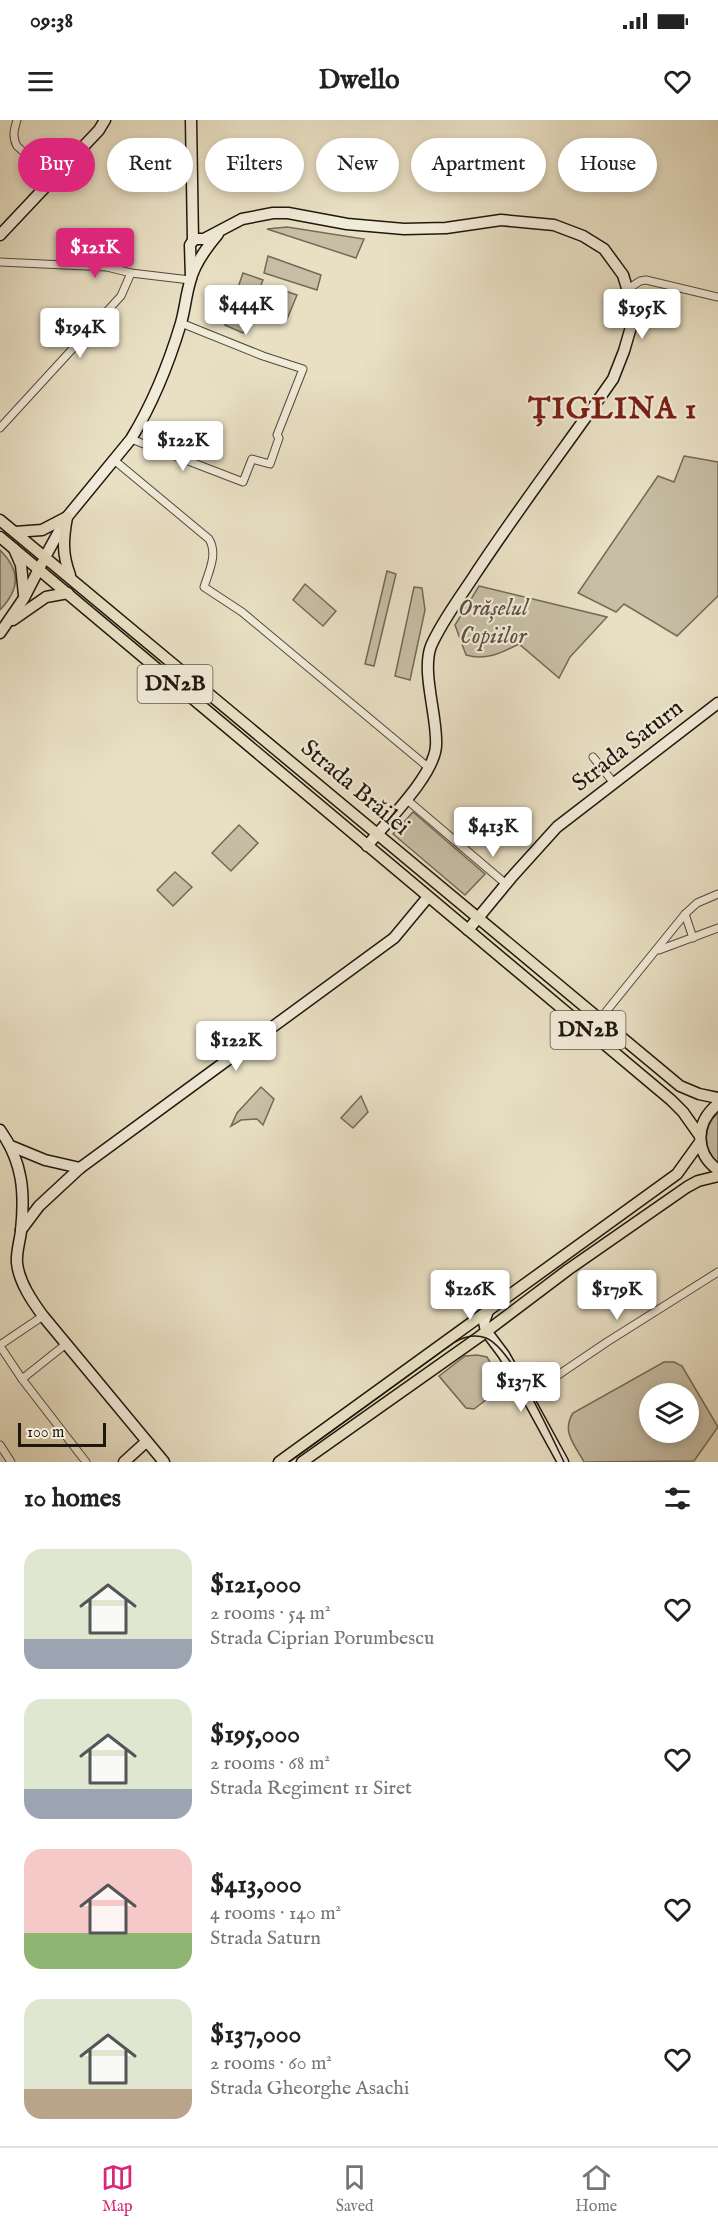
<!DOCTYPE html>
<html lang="en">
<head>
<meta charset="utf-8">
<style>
  body { margin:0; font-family:"IM FELL English",serif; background:#f6f6f6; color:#222; height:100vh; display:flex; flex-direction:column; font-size:22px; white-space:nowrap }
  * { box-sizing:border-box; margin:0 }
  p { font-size:20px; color:#767676 }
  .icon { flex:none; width:33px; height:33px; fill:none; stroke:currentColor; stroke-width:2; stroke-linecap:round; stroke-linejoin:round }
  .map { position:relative; height:1342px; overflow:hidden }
  .panel { display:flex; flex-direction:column; background:#fff; flex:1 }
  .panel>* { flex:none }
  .banner { position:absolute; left:18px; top:18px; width:682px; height:54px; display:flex; gap:12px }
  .tools { position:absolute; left:639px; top:1263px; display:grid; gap:12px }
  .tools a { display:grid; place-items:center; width:60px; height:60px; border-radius:50%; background:#fff; box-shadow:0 3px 9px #0003; font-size:30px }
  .scale { position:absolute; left:18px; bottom:15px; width:88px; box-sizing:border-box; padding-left:6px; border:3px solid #1f170c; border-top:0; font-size:16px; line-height:21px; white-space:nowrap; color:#1f170c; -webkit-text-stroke:4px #f1ebd9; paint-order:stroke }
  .price { position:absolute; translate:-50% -51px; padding:0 14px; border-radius:6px; background:#fff; color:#222; font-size:20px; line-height:39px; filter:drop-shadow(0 2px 3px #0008) }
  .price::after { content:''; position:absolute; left:50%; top:36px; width:18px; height:14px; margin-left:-9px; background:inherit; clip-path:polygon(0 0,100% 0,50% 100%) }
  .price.current { background:#db2777; color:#fff }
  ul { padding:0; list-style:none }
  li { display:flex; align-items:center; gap:18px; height:150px; padding:0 24px }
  li span { display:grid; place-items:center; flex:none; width:168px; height:120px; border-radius:18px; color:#555 }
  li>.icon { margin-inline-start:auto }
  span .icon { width:72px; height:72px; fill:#fffc; stroke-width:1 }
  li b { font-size:26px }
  h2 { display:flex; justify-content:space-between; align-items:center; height:72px; padding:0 24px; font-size:26px }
  .tag { padding:0 21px; border-radius:27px; background:#fff; box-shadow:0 3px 9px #0003; font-size:21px; line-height:54px }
  .tag.current { background:#db2777; color:#fff }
  .status { display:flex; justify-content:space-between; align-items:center; height:42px; padding:0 30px; background:#fff; direction:ltr }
  .status svg { height:16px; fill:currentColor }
  header { display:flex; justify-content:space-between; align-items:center; height:78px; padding:0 24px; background:#fff; font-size:27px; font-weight:700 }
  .dock { display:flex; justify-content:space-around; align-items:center; height:84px; border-top:2px solid #e0e0e0; background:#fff; font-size:16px; color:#767676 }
  .dock a { display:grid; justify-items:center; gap:3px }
  .dock .current { color:#db2777 }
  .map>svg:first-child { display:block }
  .green { fill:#c7bea5; stroke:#736a58; stroke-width:1.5; fill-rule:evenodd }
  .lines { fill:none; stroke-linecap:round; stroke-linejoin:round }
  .street-casing { stroke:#52493a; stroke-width:9 }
  .secondary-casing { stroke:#1f170c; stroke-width:13 }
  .primary-casing { stroke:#1f170c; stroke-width:13 }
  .street { stroke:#f1ebd9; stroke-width:7 }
  .secondary { stroke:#f1ebd9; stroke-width:10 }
  .primary { stroke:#e9e0c4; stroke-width:10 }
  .tram { stroke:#1f170c; stroke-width:1.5 }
  .labels { text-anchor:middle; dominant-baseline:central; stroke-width:4.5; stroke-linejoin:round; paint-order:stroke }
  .shield { fill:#f1ebd9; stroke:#5e574a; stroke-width:1.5 }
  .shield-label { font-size:22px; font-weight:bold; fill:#1f170c }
  .park-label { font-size:24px; font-style:italic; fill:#5a5142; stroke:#f1ebd9 }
  .street-label { font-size:24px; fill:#1f170c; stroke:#f1ebd9 }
  .district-label { font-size:30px; font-weight:bold; letter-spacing:1.5px; fill:#7a1f14; stroke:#f1ebd9 }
</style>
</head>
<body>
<div class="status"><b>09:38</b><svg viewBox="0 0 49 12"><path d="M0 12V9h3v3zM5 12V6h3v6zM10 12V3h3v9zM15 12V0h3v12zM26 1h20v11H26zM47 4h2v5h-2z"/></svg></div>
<header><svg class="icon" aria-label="menu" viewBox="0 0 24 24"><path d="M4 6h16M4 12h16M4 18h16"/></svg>Dwello<svg class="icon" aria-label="heart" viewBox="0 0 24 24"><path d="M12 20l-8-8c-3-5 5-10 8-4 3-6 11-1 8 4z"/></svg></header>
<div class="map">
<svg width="718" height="1342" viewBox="0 0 718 1342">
  <rect width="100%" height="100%" fill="#e9e0c4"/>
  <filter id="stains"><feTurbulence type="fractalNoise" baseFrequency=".00333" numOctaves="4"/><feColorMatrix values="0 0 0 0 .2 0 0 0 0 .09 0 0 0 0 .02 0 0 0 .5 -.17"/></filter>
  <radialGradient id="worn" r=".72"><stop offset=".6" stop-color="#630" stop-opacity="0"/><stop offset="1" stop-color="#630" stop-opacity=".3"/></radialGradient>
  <!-- green -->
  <g class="green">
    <polygon points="287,107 364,119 356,138 267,109"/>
    <polygon points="268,136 321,155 317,170 264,153"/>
    <polygon points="243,153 263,160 243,213 225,205"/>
    <polygon points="282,170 297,175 287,199 271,194"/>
    <polygon points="684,336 718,342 718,476 677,516 624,484 616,492 578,473 658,356 674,362"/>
    <path d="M0,430c21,21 20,39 0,60z"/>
    <polygon points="387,451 396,454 374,546 365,544"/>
    <polygon points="305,464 336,491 323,506 293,480"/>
    <path d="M479,466l128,31 -37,40 -11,21 -40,-34c-18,9 -33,17 -53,11l-11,-30z"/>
    <polygon points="414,467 422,468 425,490 410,560 395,556"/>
    <polygon points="413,692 485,754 465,775 393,714"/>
    <polygon points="239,705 258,723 231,751 212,733"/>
    <polygon points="175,752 192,767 173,786 157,770"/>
    <polygon points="261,967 274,979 263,1005 257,999 241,1000 231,1006 237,993"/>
    <polygon points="361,976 368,992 353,1008 341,998"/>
    <path d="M718,993v50c-15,-14 -16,-36 0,-50z"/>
    <polygon points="477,1235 487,1237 504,1266 474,1289 466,1288 439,1256 465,1236"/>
    <path d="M664,1242h10l8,4 36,61 -24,34 -110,1c-9,-17 -23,-30 -11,-49zM650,1274h38v38h-38z"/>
  </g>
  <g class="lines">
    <!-- street casing -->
    <g class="street-casing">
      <g id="street">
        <path d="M17,0c-3,10 -5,17 0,26l35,32"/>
        <polyline points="0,142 107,147 131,153 190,160"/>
        <polyline points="628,169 640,161 646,160 718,177"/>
        <polyline points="0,308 121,176 131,153"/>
        <polyline points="131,319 243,362 252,339 270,344 279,318 277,315 303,249 263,236 181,203"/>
        <path d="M114,340l95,79c9,15 0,32 -5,48l38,25 187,156"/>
        <polyline points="593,637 613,662"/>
        <polyline points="406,679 506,764"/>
        <polyline points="685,794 693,818"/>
        <polyline points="659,830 718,808"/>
        <polyline points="600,899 685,794 697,783 718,774"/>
        <polyline points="0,1225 43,1196"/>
        <polyline points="0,1226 22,1259 86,1342"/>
        <polyline points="22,1259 66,1224"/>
        <polyline points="527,1276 607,1222 718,1152"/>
        <polyline points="0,1325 11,1342"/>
      </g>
    </g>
    <!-- secondary casing -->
    <g class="secondary-casing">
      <g id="secondary">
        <polyline points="191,0 193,121"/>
        <polyline points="0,115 99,10 105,0"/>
        <path d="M191,158l-1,-33 4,-6h10l38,-20 31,-6h15l59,11 57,5 42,-1 55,-8 53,5 29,11 21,13 19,26 7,23 1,29 -7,24 -11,28c-46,66 -95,130 -139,197 -15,23 -32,45 -43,70 -10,26 7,72 5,100 -2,30 -50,76 -69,100"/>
        <path d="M45,437l22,-40 64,-78c22,-36 38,-76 50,-116 4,-14 5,-28 9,-41 4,-18 17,-35 28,-48"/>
        <polyline points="468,810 511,758 557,707 718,583"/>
        <path d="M0,1010c23,32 25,63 21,101 -1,10 -5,21 -4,32 2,19 15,38 26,53l121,146"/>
        <polyline points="11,1026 45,1040 80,1048"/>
        <polyline points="21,1110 39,1086 80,1048 394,818 428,777"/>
        <polyline points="488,1191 484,1202 486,1211 504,1235 517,1258 563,1342"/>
        <polyline points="124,1342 146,1322"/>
      </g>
    </g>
    <!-- primary casing -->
    <g class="primary-casing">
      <g id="primary">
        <path d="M67,397c-4,22 -5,37 3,58"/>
        <polyline points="0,400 680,966 699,974 718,978"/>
        <polyline points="15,412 42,410 67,397"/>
        <polyline points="0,417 671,980 683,992 700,1016"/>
        <polyline points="14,429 21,445 24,475"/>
        <polyline points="13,500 46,477 68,473"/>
        <polyline points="0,513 24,478 42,443"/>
        <path d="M718,984c-23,18 -24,49 0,66"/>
        <polyline points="279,1342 677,1054 700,1022"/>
        <polyline points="302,1342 479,1217 569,1149 687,1067 698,1061 718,1056"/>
      </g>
    </g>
    <!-- street -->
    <use href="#street" class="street"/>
    <!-- secondary -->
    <use href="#secondary" class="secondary"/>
    <!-- primary -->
    <use href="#primary" class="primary"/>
    <!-- tram -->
    <path class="tram" d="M289,1342l166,-120c9,-5 20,-8 31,-4 27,11 64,96 78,124"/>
  </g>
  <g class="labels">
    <!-- shield labels -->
    <g class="shield">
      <rect x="137.5" y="545" width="75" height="38" rx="4.5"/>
      <rect x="550.5" y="891" width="75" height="38" rx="4.5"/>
    </g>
    <g class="shield-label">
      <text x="175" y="564">DN2B</text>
      <text x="588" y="910">DN2B</text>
    </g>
    <!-- park labels -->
    <g class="park-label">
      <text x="493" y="488">Orășelul<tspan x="493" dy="28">Copiilor</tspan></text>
    </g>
    <!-- street labels -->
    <g class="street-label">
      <text transform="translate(628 626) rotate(-38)">Strada Saturn</text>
      <text transform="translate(355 668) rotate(40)">Strada Brăilei</text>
    </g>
    <!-- district labels -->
    <g class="district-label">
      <text x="613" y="290">ȚIGLINA 1</text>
    </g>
  </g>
  <rect width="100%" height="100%" filter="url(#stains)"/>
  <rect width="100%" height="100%" fill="url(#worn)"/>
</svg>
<div class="tools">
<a><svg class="icon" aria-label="layers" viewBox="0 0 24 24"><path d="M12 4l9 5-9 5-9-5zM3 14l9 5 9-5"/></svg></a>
</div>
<div class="scale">100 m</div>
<b class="price current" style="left:95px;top:159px">$121K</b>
<b class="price" style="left:246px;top:216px">$444K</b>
<b class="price" style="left:642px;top:220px">$195K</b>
<b class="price" style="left:80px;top:239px">$194K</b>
<b class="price" style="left:183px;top:352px">$122K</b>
<b class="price" style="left:493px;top:738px">$413K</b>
<b class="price" style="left:236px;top:952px">$122K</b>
<b class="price" style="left:470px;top:1201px">$126K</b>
<b class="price" style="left:617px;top:1201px">$179K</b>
<b class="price" style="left:521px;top:1293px">$137K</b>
<div class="banner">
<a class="tag current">Buy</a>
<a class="tag">Rent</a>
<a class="tag">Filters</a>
<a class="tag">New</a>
<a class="tag">Apartment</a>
<a class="tag">House</a>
</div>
</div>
<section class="panel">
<h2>10 homes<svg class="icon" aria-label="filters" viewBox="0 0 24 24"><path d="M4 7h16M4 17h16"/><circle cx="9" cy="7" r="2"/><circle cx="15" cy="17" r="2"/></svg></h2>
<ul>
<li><span style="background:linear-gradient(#dfe7d0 75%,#9aa5b1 0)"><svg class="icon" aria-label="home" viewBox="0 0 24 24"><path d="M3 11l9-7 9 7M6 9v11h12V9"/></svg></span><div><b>$121,000</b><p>2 rooms · 54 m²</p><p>Strada Ciprian Porumbescu</p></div><svg class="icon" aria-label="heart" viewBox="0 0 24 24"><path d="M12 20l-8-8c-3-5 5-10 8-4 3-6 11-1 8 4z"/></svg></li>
<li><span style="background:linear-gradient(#dfe7d0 75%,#9aa5b1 0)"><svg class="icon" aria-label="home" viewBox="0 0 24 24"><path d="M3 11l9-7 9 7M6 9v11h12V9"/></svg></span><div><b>$195,000</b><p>2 rooms · 68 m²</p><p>Strada Regiment 11 Siret</p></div><svg class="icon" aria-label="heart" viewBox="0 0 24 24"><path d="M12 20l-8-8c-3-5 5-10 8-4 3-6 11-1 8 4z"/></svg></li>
<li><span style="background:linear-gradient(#f6c9c9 70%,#8fb573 0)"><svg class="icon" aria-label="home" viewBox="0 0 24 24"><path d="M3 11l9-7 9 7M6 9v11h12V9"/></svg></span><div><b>$413,000</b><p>4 rooms · 140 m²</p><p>Strada Saturn</p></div><svg class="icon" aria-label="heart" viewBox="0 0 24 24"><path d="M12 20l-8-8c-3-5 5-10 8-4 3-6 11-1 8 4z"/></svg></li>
<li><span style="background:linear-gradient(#dfe7d0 75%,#b9a48a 0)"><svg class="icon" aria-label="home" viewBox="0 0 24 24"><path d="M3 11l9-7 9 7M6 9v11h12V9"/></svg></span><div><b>$137,000</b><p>2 rooms · 60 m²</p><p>Strada Gheorghe Asachi</p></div><svg class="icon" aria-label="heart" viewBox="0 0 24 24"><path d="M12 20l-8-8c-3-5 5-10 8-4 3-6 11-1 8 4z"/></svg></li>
</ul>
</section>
<nav class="dock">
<a class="current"><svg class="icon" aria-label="map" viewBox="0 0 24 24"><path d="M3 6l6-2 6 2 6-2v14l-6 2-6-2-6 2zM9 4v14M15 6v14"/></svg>Map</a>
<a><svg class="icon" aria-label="saved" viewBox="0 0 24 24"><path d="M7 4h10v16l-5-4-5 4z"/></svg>Saved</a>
<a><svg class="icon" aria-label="home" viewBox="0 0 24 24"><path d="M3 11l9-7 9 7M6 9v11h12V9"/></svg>Home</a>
</nav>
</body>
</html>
